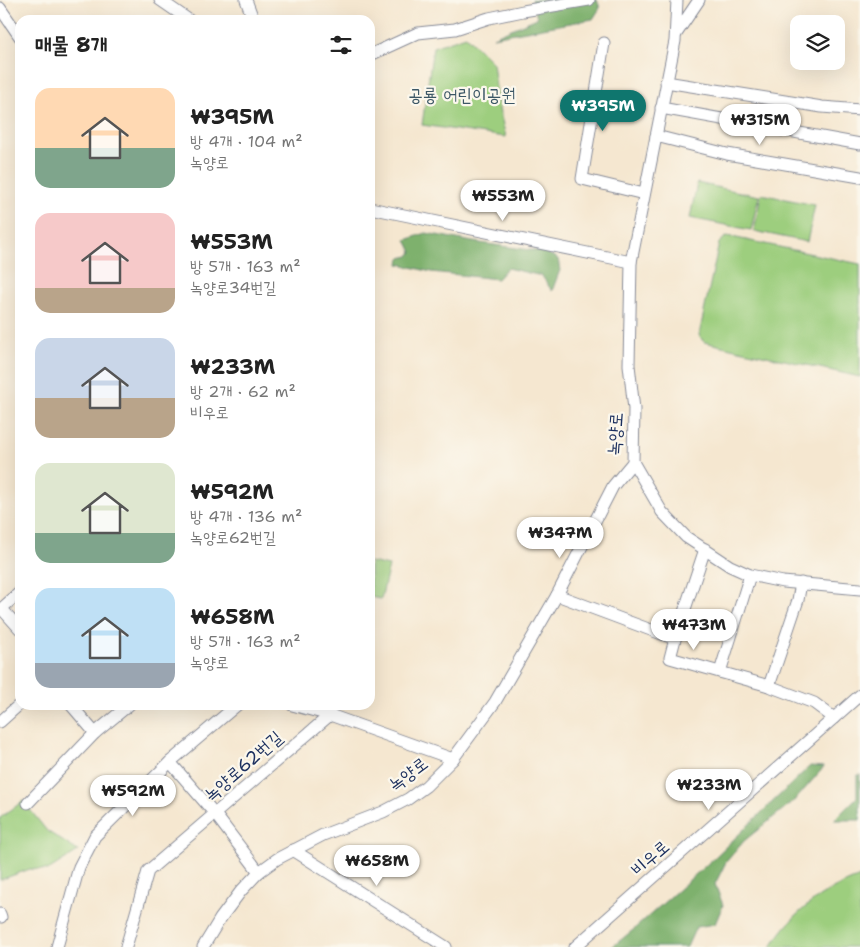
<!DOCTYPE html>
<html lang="ko">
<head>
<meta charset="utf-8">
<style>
  body { margin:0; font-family:"Shantell Sans","Poor Story",sans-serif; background:#f6f6f6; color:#222; height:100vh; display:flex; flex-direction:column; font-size:19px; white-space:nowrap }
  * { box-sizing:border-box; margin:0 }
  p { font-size:16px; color:#767676 }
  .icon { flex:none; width:28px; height:28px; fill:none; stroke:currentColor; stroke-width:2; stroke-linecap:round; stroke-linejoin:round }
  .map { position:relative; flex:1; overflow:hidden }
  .drawer { position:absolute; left:15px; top:15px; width:360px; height:695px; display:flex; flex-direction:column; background:#fff; border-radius:15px; box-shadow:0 5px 20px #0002 }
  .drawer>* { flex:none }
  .fabs { position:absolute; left:790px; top:15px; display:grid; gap:10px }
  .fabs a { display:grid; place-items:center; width:55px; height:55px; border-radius:10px; background:#fff; box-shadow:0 5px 20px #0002; font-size:25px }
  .price { position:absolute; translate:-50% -42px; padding:0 11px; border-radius:18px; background:#fff; color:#222; font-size:16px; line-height:32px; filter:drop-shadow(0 1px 2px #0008) }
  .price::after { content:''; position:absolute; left:50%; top:30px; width:15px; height:11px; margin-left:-8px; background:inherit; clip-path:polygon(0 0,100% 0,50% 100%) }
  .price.current { background:#0f766e; color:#fff }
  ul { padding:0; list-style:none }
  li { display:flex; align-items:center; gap:15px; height:125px; padding:0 20px }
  li span { display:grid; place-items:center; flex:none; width:140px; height:100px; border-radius:15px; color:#555 }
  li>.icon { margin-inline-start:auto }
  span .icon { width:60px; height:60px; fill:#fffc; stroke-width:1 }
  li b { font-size:21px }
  h2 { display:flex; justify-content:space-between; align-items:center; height:60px; padding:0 20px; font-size:21px }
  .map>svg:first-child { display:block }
  .green { fill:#9dce7e; stroke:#5c7e6e }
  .forest { fill:#7eb16d; stroke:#4c7066 }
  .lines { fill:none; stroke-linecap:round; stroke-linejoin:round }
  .street-casing { stroke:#888b97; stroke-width:13 }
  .street { stroke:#fff; stroke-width:11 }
  .labels { text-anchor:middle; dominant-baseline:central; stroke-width:4.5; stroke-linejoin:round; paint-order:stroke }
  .park-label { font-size:18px; fill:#3c5766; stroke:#fbf7ec }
  .street-label { font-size:18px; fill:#1b2f5e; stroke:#fbf7ec }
</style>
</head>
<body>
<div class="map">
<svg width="860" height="947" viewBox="0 0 860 947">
  <rect width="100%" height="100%" fill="#fbf7ec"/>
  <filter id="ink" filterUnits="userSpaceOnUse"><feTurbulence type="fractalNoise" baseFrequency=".02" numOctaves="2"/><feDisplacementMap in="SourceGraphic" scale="10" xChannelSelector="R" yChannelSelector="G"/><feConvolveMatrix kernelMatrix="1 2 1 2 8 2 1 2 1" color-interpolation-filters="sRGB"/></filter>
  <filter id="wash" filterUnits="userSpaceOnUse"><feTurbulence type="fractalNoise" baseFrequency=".0096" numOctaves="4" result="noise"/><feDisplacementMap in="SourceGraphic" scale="20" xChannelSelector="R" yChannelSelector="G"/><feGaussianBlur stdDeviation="1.12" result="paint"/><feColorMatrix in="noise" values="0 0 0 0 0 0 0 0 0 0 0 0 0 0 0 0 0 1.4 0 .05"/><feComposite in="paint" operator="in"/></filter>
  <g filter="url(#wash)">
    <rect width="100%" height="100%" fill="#f5e7d0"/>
    <!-- green -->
    <g class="green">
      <polygon points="466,36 493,63 498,104 506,137 422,125 433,47"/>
      <polygon points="697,183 759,196 751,230 690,218"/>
      <polygon points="761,194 815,205 807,242 754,231"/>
      <polygon points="727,236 860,264 860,377 704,342 699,335 719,243"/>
      <polygon points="370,562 389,566 381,599 370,597"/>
      <polygon points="23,801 47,831 78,851 48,870 30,869 0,880 0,818"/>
      <path d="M860,877v70h-89c23,-36 49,-55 89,-70z"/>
    </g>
    <!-- forest -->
    <g class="forest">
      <polygon points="532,0 597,0 600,8 593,19 493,37 537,18"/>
      <polygon points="426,233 473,242 545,252 558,259 560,270 552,291 542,276 507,268 497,279 431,272 399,264 400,258 409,256 412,252 406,240"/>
      <polygon points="810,766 824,767 796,799 744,841 726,862 715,884 723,905 715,924 696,927 687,947 612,947 633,930 713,859"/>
      <polygon points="860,774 860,820 834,820 857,797 857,776"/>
    </g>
  </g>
  <g filter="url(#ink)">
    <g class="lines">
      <!-- street casing -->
      <g class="street-casing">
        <g id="street">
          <polyline points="160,0 189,20"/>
          <polyline points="246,0 252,16 251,20"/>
          <polyline points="0,8 20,37"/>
          <polyline points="676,34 699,0"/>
          <polyline points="604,43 582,179 644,194"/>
          <polyline points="370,55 418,33 455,29 489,18 523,11 589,0"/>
          <polyline points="666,82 822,107 860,110"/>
          <polyline points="661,108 860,144"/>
          <polyline points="656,136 727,154 860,177"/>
          <polyline points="370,208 631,262"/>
          <polyline points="633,462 662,512 686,537 730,566 750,575 783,582 860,589"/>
          <polyline points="557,595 675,639 670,658 769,686 814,703 834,718"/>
          <polyline points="2,609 20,629"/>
          <polyline points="0,610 20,592"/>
          <polyline points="675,639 705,549"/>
          <polyline points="720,672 750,575"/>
          <polyline points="769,686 798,600 801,583"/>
          <polyline points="71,705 95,733"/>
          <polyline points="292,705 330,715 453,759"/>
          <polyline points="0,722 20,704"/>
          <polyline points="170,762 215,814 259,872"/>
          <polyline points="28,803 95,733 129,705"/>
          <polyline points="293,850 446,947"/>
          <polyline points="0,914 1,917"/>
          <polyline points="57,947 79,867 95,836 170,762 237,705"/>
          <polyline points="126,947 148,871 330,715"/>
          <polyline points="203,947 220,919 241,891 259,872 277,859 323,835 383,812 408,799 426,786 453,759 495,702 557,595 613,486 633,462 634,409 629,365 631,262 675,41 677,0"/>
          <polyline points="575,947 860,695"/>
        </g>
      </g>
      <!-- street -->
      <use href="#street" class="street"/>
    </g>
  </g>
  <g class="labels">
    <!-- park labels -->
    <g class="park-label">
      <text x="462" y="95">공룡 어린이공원</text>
    </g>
    <!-- street labels -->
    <g class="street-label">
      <text transform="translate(615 434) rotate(-86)">녹양로</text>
      <text transform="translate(243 766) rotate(-41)">녹양로62번길</text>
      <text transform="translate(408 774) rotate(-37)">녹양로</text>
      <text transform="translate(650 858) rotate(-41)">비우로</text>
    </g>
  </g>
</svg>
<div class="fabs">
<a><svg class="icon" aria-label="layers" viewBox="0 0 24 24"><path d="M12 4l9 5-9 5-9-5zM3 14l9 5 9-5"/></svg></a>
</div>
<b class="price current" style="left:603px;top:132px">₩395M</b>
<b class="price" style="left:760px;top:146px">₩315M</b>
<b class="price" style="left:503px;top:222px">₩553M</b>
<b class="price" style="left:560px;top:559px">₩347M</b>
<b class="price" style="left:694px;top:651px">₩473M</b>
<b class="price" style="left:709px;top:811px">₩233M</b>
<b class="price" style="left:133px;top:817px">₩592M</b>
<b class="price" style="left:377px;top:887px">₩658M</b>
<section class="drawer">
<h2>매물 8개<svg class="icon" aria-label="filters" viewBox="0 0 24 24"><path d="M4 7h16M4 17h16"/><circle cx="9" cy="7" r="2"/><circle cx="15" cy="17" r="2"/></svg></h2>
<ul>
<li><span style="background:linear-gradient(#ffd9b3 60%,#7fa58c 0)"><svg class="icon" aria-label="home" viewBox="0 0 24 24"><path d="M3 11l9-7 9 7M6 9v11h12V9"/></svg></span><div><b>₩395M</b><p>방 4개 · 104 m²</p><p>녹양로</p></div></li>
<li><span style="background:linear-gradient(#f6c9c9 75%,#b9a48a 0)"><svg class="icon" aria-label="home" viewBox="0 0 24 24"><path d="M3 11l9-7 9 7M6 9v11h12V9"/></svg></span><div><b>₩553M</b><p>방 5개 · 163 m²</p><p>녹양로34번길</p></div></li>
<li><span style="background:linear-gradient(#c9d6e8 60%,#b9a48a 0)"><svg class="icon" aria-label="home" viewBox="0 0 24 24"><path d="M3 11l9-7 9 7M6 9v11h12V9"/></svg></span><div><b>₩233M</b><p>방 2개 · 62 m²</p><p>비우로</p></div></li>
<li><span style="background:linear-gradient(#dfe7d0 70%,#7fa58c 0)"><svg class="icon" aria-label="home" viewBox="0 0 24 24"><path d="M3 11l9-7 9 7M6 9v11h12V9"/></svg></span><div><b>₩592M</b><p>방 4개 · 136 m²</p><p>녹양로62번길</p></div></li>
<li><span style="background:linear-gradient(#bfe0f5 75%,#9aa5b1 0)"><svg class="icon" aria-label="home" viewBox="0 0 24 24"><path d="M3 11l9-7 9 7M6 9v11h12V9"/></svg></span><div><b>₩658M</b><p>방 5개 · 163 m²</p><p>녹양로</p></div></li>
</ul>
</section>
</div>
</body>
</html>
